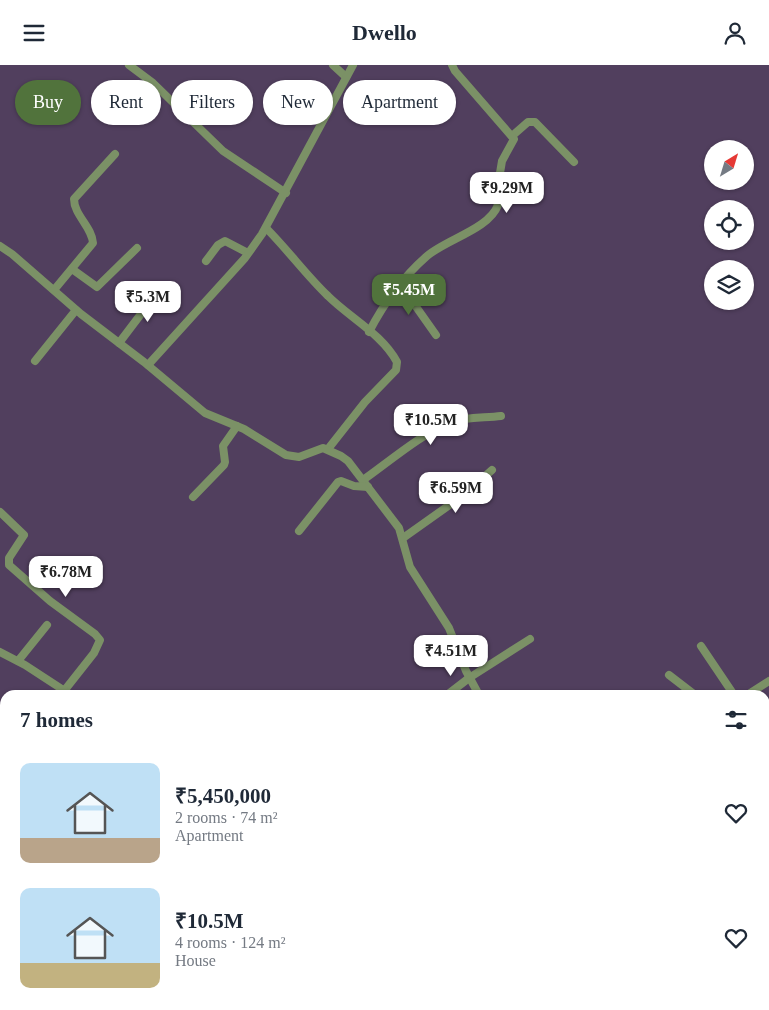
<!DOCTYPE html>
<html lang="en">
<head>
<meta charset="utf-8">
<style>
  body { margin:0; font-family:Georgia,serif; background:#f2f2f3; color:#1f2937; height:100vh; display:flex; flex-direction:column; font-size:19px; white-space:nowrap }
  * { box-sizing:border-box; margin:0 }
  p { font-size:16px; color:#747a83 }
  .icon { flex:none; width:28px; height:28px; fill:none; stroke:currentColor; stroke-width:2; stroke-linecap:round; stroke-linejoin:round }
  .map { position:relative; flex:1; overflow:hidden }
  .drawer { position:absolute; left:0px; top:625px; width:770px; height:320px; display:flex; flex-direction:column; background:#fff; border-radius:15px 15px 0 0; box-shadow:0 1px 4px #0004 }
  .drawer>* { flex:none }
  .guide { position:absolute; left:15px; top:15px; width:500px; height:45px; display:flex; gap:10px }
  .needle { width:32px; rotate:38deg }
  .tools { position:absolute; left:704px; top:75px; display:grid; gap:10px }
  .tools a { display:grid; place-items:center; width:50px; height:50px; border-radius:50%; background:#fff; box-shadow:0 1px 4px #0004; font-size:25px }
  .price { position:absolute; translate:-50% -42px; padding:0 11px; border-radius:10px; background:#fff; color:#222; font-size:16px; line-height:32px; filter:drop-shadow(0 1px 2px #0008) }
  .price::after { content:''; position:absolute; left:50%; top:30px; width:15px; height:11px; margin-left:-8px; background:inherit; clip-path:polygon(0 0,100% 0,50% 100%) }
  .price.active { background:#51733c; color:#fff }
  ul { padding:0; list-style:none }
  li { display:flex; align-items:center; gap:15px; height:125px; padding:0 20px }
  li span { display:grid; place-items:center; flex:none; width:140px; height:100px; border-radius:10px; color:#555 }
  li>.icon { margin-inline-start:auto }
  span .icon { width:60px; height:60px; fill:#fffc; stroke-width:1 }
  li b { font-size:21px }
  h2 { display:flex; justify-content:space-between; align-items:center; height:60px; padding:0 20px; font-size:21px }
  .chip { padding:0 18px; border-radius:22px; background:#fff; box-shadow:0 1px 4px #0004; font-size:18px; line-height:45px }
  .chip.active { background:#51733c; color:#fff }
  header { display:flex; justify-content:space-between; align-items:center; height:65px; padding:0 20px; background:#fff; font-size:22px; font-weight:800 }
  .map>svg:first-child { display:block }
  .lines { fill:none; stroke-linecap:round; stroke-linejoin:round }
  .street { stroke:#7b9166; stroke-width:8 }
</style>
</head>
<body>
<header><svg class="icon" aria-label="menu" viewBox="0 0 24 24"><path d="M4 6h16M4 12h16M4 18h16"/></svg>Dwello<svg class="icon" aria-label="person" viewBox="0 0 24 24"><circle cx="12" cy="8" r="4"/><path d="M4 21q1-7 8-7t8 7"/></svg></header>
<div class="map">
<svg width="769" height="945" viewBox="0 0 769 945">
  <rect width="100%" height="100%" fill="#513f5e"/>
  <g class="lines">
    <!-- street -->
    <g class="street">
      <polyline points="129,0 153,18 223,86 286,128"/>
      <polyline points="333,0 346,12"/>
      <polyline points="512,71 528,57 535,57 574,97"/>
      <path d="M266,163c22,22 40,47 62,68 22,22 54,38 69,66l-1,8 -31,32 -37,47"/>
      <polyline points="0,181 12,189 81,249 144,297 205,348 244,364 286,390 299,392 323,383 341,391 348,396 399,463 410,502 449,563 466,606 479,630"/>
      <polyline points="206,196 218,180 225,176 248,188"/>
      <polyline points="72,204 97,222 137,183"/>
      <polyline points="400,219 436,270"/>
      <path d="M54,225l39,-47c-1,-16 -19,-28 -19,-44l41,-45"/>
      <path d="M369,267c15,-29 34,-55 58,-76 20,-17 62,-27 71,-51l-7,-21 9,-11 2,-12 12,-22 -59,-68 -3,-6"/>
      <polyline points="119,278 160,224"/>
      <polyline points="35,296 76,245"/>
      <polyline points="148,300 245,193 262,169 353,0"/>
      <path d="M363,415c27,-19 58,-46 88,-58 15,-5 34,-4 50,-6"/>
      <polyline points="193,432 224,400 225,397 223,381 237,361"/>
      <polyline points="0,447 24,470 9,493 9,500 50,536 95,569 100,575 94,588 64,626"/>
      <polyline points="299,466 338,417 341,416 354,421 368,422"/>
      <polyline points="403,473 465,429 492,405"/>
      <polyline points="701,581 734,630"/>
      <polyline points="0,587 25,600 71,630"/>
      <polyline points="18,596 47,560"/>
      <polyline points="669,610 695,630"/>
      <polyline points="447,630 469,613 530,574"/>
      <polyline points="747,630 769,616"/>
      <polyline points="765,679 769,677"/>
      <polyline points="578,945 578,940"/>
    </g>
  </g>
</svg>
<div class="tools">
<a><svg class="needle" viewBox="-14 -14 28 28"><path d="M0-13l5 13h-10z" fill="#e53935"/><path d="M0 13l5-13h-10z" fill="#747a83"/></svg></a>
<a><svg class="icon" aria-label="locate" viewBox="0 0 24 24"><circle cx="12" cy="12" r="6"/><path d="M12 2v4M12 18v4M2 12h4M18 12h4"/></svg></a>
<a><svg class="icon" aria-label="layers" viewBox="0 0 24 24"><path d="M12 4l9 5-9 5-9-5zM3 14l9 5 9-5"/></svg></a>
</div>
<b class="price" style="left:507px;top:149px">₹9.29M</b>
<b class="price active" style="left:409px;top:251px">₹5.45M</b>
<b class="price" style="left:148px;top:258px">₹5.3M</b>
<b class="price" style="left:431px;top:381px">₹10.5M</b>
<b class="price" style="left:456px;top:449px">₹6.59M</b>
<b class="price" style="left:66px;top:533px">₹6.78M</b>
<b class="price" style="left:451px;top:612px">₹4.51M</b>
<div class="guide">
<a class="chip active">Buy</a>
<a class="chip">Rent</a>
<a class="chip">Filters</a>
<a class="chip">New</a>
<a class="chip">Apartment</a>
</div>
<section class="drawer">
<h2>7 homes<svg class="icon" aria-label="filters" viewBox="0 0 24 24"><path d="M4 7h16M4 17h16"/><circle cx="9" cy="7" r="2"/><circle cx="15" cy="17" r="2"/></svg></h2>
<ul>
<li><span style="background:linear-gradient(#bfe0f5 75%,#b9a48a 0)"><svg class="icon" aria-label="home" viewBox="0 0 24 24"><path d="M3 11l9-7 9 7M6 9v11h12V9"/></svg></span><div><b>₹5,450,000</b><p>2 rooms · 74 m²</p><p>Apartment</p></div><svg class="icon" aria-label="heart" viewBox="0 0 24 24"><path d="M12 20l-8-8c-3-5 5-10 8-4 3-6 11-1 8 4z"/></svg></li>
<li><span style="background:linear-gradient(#bfe0f5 75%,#c2b280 0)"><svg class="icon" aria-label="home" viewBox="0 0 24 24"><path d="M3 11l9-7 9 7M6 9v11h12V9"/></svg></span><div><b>₹10.5M</b><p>4 rooms · 124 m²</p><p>House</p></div><svg class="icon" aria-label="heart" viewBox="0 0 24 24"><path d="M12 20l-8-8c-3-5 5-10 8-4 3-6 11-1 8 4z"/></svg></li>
</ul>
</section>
</div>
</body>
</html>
